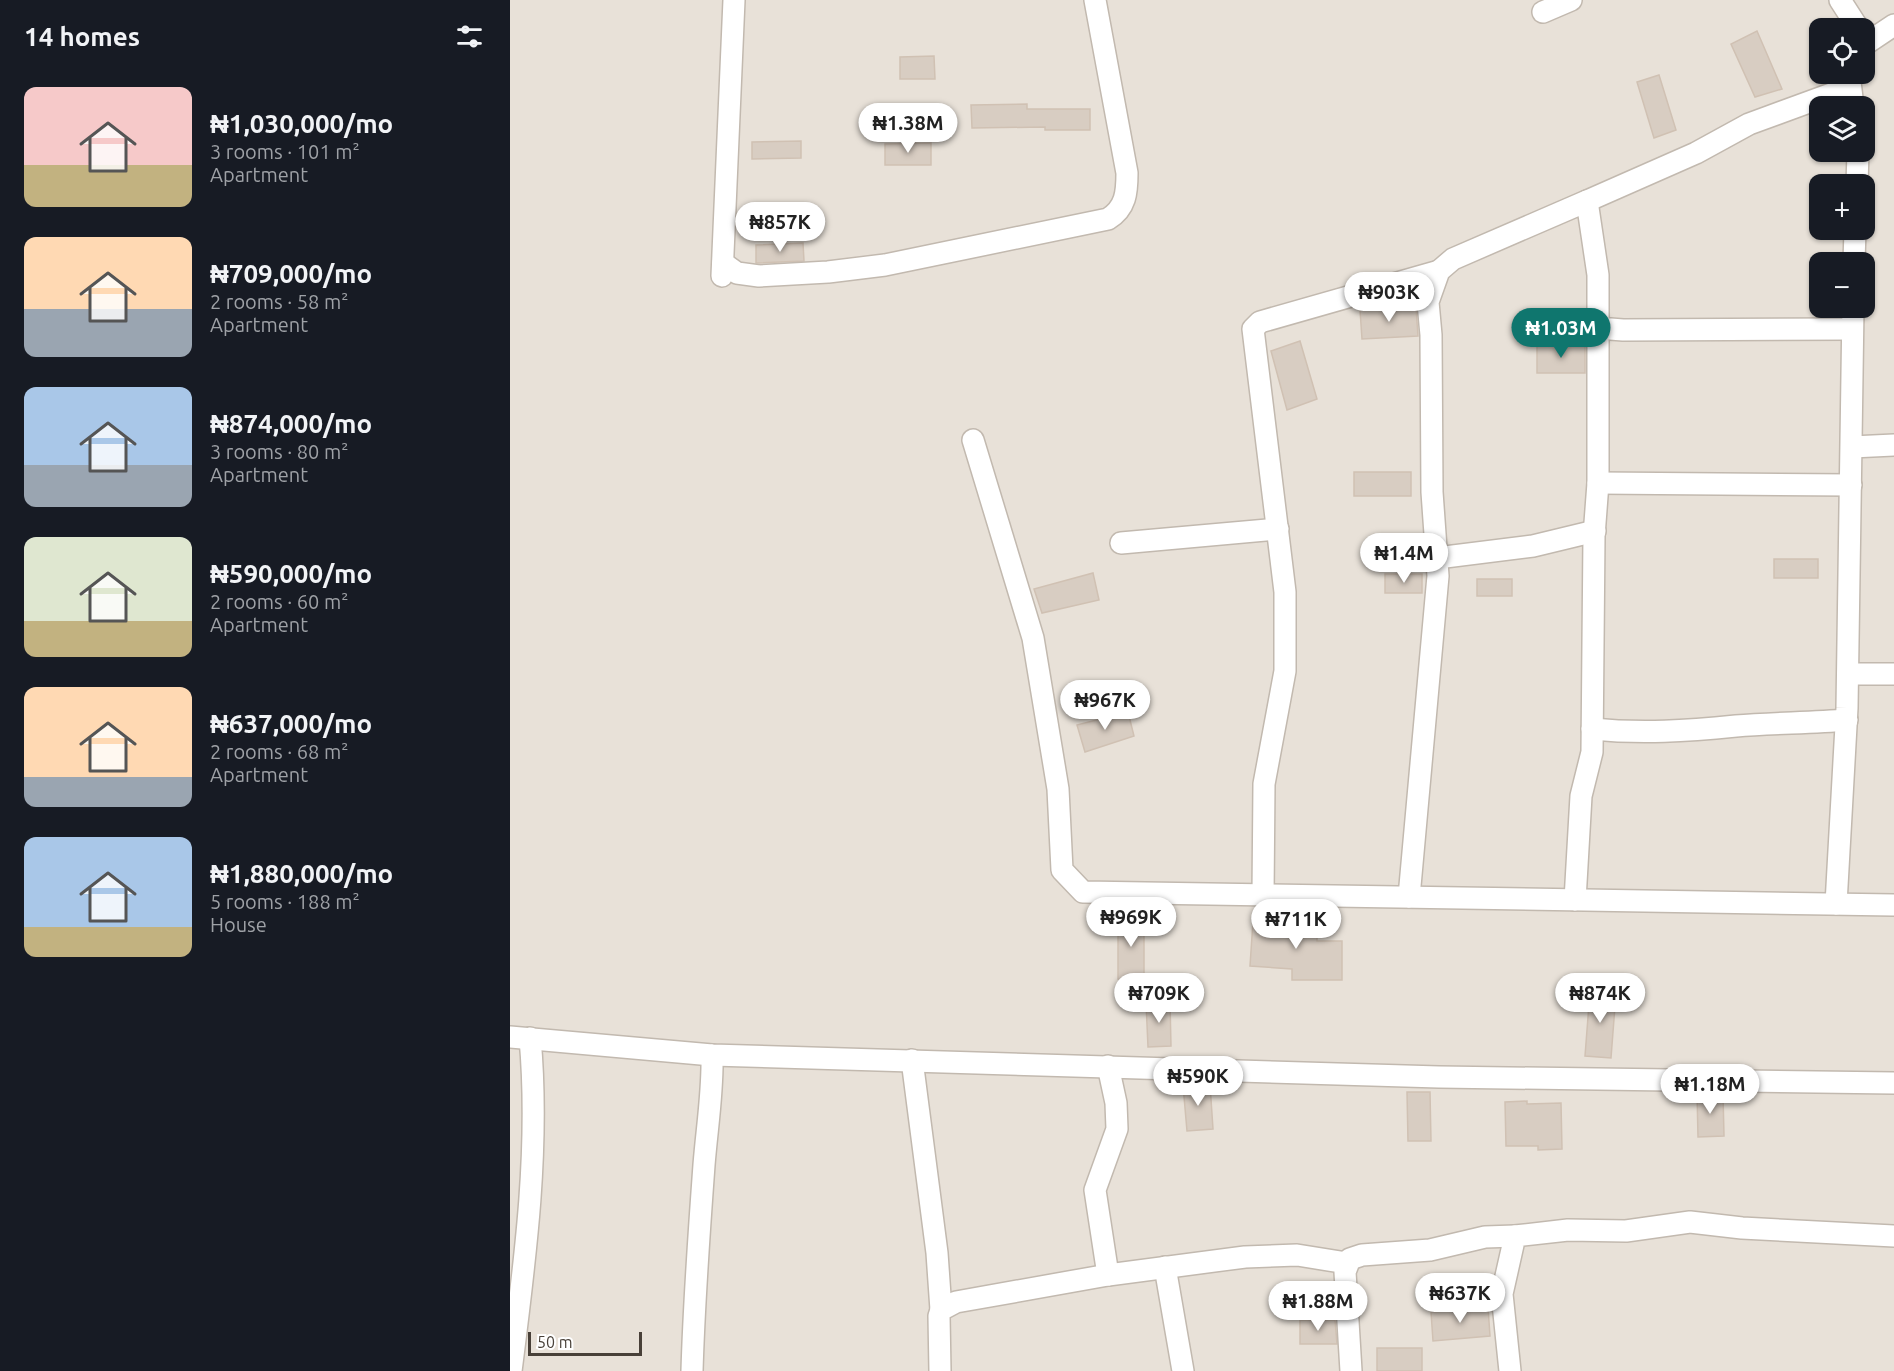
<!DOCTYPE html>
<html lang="en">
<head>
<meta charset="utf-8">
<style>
  body { margin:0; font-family:Ubuntu,sans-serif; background:#20242c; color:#f1f3f6; height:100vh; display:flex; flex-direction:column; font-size:22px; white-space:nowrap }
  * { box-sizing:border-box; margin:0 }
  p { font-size:20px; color:#9ea1a6 }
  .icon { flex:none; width:33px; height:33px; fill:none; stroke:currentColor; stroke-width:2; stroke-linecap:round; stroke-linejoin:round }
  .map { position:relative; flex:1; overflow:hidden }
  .drawer { display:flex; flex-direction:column; background:#171b24; width:510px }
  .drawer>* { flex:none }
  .fabs { position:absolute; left:1299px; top:18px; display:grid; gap:12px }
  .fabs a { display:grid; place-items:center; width:66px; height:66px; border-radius:12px; background:#171b24; box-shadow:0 2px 4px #0004; font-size:30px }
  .scale { position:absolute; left:18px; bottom:15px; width:114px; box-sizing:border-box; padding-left:6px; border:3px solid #484038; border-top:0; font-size:16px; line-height:21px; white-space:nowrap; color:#484038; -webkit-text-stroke:4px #fff; paint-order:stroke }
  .price { position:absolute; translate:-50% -51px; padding:0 14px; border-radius:21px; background:#fff; color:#222; font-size:20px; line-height:39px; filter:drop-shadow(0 2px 3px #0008) }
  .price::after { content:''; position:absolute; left:50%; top:36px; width:18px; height:14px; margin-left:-9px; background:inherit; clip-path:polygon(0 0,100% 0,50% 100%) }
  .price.on { background:#0f766e; color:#fff }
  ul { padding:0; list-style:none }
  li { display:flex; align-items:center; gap:18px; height:150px; padding:0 24px }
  li span { display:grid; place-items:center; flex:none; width:168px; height:120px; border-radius:12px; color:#555 }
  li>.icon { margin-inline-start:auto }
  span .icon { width:72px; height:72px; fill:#fffc; stroke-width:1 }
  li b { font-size:26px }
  h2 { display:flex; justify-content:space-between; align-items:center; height:72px; padding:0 24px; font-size:26px }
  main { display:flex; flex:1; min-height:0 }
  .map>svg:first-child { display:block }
  .residential { fill:#e8e1d8; fill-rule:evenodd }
  .building { fill:#d8cdc2; stroke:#d0c1b3; stroke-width:1.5 }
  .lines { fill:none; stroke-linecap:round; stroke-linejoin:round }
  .minor-casing { stroke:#c2b9af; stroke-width:24 }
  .minor { stroke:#fff; stroke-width:21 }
</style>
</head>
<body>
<main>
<section class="drawer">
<h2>14 homes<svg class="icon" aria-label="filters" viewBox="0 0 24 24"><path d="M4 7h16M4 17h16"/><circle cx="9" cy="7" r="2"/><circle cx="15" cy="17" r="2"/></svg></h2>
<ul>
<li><span style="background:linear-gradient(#f6c9c9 65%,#c2b280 0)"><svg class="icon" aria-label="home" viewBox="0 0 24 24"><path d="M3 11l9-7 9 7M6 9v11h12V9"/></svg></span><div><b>₦1,030,000/mo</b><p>3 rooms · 101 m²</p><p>Apartment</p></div></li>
<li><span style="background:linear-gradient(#ffd9b3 60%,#9aa5b1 0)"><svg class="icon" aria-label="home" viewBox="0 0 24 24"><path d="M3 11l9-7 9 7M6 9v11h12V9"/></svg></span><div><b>₦709,000/mo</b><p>2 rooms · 58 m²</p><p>Apartment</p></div></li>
<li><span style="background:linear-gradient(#a9c7e8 65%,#9aa5b1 0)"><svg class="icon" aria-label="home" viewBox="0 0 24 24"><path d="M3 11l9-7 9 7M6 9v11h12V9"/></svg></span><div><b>₦874,000/mo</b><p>3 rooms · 80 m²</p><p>Apartment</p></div></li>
<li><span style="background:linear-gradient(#dfe7d0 70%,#c2b280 0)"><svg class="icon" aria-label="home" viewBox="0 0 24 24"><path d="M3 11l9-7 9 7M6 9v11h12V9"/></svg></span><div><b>₦590,000/mo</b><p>2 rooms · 60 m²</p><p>Apartment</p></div></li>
<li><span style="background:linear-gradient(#ffd9b3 75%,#9aa5b1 0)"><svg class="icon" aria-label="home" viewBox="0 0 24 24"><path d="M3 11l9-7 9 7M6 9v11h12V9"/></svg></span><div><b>₦637,000/mo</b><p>2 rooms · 68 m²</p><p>Apartment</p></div></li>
<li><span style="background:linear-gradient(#a9c7e8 75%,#c2b280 0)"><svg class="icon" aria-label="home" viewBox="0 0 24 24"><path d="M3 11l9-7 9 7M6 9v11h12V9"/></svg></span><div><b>₦1,880,000/mo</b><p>5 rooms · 188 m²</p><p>House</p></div></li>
</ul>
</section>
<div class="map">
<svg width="1384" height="1371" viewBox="0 0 1384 1371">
  <rect width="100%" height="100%" fill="#f4f0e9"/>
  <!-- residential -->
  <path class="residential" d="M0,0h1384v1371h-1384zM1310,28h44v46h-44zM1310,106h44v46h-44zM1310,184h44v46h-44zM1310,262h44v46h-44z"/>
  <!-- building -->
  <g class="building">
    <polygon points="1247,31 1272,89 1245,97 1221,44"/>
    <polygon points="424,56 425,79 390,79 390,57"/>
    <polygon points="1149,75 1166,130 1144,138 1127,82"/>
    <polygon points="517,104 517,109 580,109 580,130 535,130 535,127 462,128 461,105"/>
    <polygon points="291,141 291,158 242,159 242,142"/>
    <polygon points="421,143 421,165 375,165 375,144"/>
    <polygon points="293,243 294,261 246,263 246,245"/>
    <polygon points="906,308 908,336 852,339 850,310"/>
    <polygon points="790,341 807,399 777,410 761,351"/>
    <rect x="1027" y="345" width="48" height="28"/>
    <rect x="844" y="472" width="57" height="24"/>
    <rect x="1264" y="559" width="44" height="19"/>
    <polygon points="583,573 589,600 532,613 524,589"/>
    <rect x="875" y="574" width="37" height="19"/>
    <rect x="967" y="579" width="35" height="17"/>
    <polygon points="618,712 624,736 575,752 567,725"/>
    <polygon points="608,915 634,915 634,982 608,979"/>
    <polygon points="743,921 807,922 807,941 832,941 832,980 782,980 782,969 740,966"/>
    <polygon points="1080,991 1106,993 1101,1058 1075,1056"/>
    <polygon points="636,1002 660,1002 661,1046 638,1047"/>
    <polygon points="700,1084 703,1129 677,1131 673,1085"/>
    <polygon points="897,1092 920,1092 921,1141 898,1141"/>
    <polygon points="1187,1093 1213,1094 1214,1136 1188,1137"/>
    <polygon points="1017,1101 1017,1104 1051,1103 1052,1149 1028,1150 1028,1146 996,1146 995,1102"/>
    <polygon points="978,1307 980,1336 923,1341 921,1312"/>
    <polygon points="790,1320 825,1320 827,1344 790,1344"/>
    <rect x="867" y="1348" width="45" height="23"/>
  </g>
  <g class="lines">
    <!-- minor casing -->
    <g class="minor-casing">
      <g id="minor">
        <polyline points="1330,0 1348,28"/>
        <polyline points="1033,12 1061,0"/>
        <polyline points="1354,45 1384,25"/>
        <polyline points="1339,74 1343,106"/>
        <polyline points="1347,184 1348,152"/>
        <polyline points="1077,201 1186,153 1239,124 1340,87"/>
        <polyline points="1344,262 1345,230"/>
        <path d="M213,263l14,10 22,3 69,-4 57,-7 223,-46c18,-11 19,-27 19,-46l-32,-173"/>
        <polyline points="212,276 224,0"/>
        <polyline points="463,440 523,638 548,789 552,870 573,892 1384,905"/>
        <polyline points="1342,447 1384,445"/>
        <polyline points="1088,483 1341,485"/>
        <polyline points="611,543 768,529"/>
        <polyline points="927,558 1023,546 1085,531"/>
        <polyline points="1338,674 1384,674"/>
        <path d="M1082,729c50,5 95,2 144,-3 36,-3 74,-3 111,-6"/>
        <polyline points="753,895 754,784 775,671 775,592 743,329 750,322 929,271"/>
        <polyline points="899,897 928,576 922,492 921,335 918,302 929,271 943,259 1077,201 1088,275 1088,328 1113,330 1342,329"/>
        <polyline points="1065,900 1071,796 1082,752 1084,536 1088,483 1088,328"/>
        <polyline points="1326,904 1337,708 1343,308"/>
        <polyline points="0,1037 202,1055 929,1077 1384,1083"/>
        <polyline points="402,1060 427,1253 431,1310"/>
        <polyline points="655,1267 673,1371"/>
        <polyline points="598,1275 585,1190 607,1129 606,1103 598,1066"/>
        <path d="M1,1371c14,-110 29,-223 19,-333"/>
        <path d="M182,1371c2,-69 7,-138 12,-206 3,-38 9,-73 8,-110"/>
        <polyline points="430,1371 429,1316 431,1310 446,1302 598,1275 735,1257 787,1255 837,1263"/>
        <polyline points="841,1371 835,1272 840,1259 852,1255 920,1250 975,1237 1005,1236"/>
        <polyline points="1000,1371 992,1294 1005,1236 1058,1230 1116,1231 1180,1222 1232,1228 1384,1236"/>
      </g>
    </g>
    <!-- minor -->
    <use href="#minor" class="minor"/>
  </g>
</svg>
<div class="fabs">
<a><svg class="icon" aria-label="locate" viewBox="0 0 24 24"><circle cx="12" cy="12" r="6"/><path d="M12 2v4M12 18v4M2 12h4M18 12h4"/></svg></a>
<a><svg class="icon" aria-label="layers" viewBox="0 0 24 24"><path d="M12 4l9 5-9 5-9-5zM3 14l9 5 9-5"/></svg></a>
<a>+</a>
<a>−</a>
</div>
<div class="scale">50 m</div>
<b class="price" style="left:398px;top:154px">₦1.38M</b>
<b class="price" style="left:270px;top:253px">₦857K</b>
<b class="price" style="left:879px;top:323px">₦903K</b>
<b class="price on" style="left:1051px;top:359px">₦1.03M</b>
<b class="price" style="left:894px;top:584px">₦1.4M</b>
<b class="price" style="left:595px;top:731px">₦967K</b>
<b class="price" style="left:621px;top:948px">₦969K</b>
<b class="price" style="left:786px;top:950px">₦711K</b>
<b class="price" style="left:649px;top:1024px">₦709K</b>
<b class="price" style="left:1090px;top:1024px">₦874K</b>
<b class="price" style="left:688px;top:1107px">₦590K</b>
<b class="price" style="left:1200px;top:1115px">₦1.18M</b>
<b class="price" style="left:950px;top:1324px">₦637K</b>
<b class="price" style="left:808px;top:1332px">₦1.88M</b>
</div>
</main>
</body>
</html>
